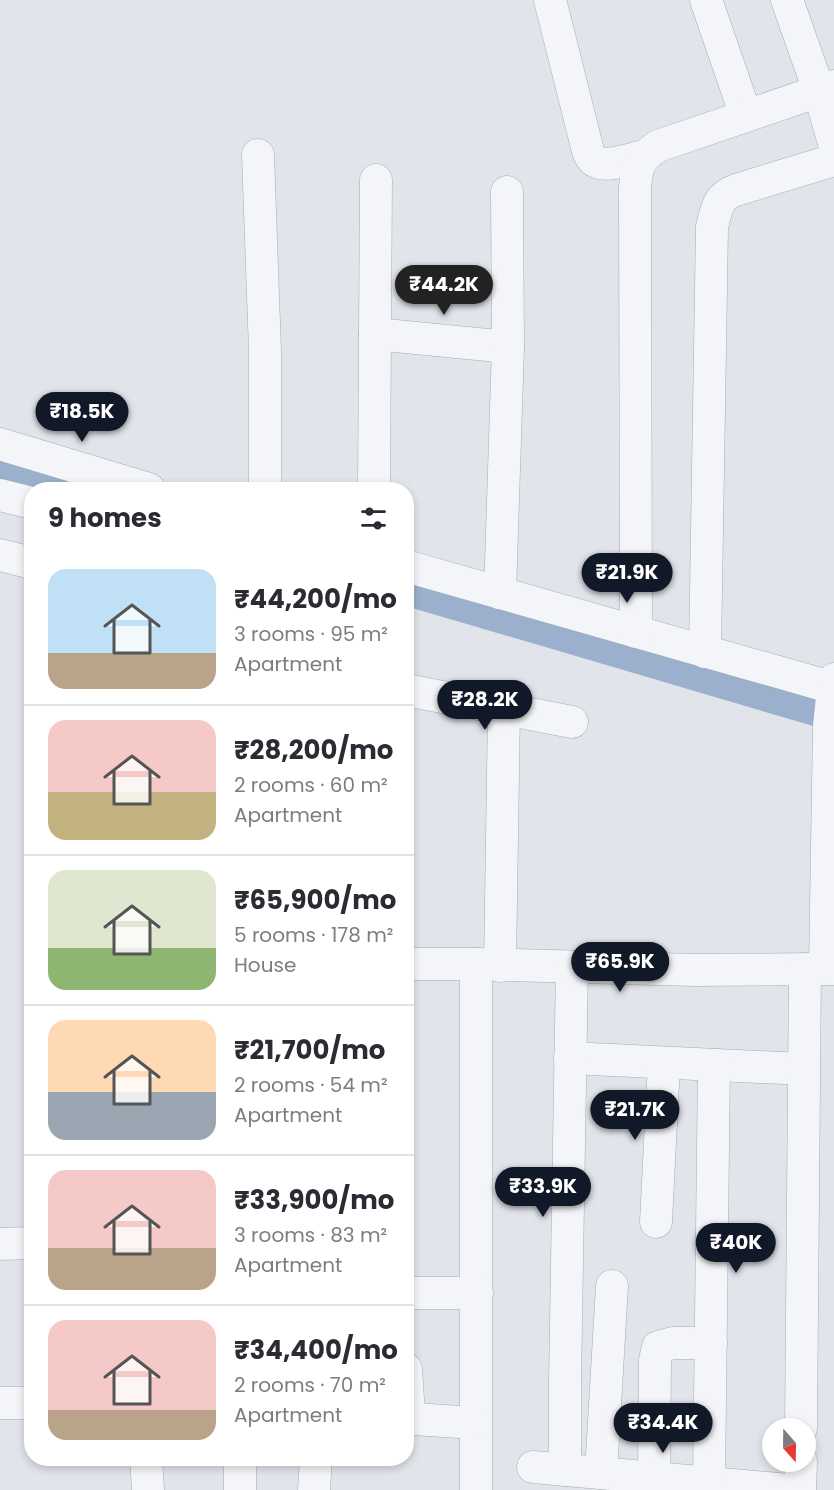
<!DOCTYPE html>
<html lang="en">
<head>
<meta charset="utf-8">
<style>
  body { margin:0; font-family:Poppins,sans-serif; background:#f2f2f3; color:#2b2b33; height:100vh; display:flex; flex-direction:column; font-size:22px; white-space:nowrap }
  * { box-sizing:border-box; margin:0 }
  p { font-size:20px; color:#7c7c81 }
  .icon { flex:none; width:33px; height:33px; fill:none; stroke:currentColor; stroke-width:2; stroke-linecap:round; stroke-linejoin:round }
  .map { position:relative; flex:1; overflow:hidden }
  .sheet { position:absolute; left:24px; top:482px; width:390px; height:984px; display:flex; flex-direction:column; background:#fff; border-radius:24px; box-shadow:0 3px 9px #0003 }
  .sheet>* { flex:none }
  .needle { width:39px; rotate:160deg }
  .tools { position:absolute; left:762px; top:1418px; display:grid; gap:12px }
  .tools a { display:grid; place-items:center; width:54px; height:54px; border-radius:50%; background:#fff; box-shadow:0 3px 9px #0003; font-size:30px }
  .price { position:absolute; translate:-50% -51px; padding:0 14px; border-radius:21px; background:#111827; color:#fff; font-size:20px; line-height:39px; filter:drop-shadow(0 2px 3px #0008) }
  .price::after { content:''; position:absolute; left:50%; top:36px; width:18px; height:14px; margin-left:-9px; background:inherit; clip-path:polygon(0 0,100% 0,50% 100%) }
  .price.active { background:#222; color:#fff }
  ul { padding:0; list-style:none }
  li { display:flex; align-items:center; gap:18px; height:150px; padding:0 24px }
  li+li { border-top:2px solid #e1e1e2 }
  li span { display:grid; place-items:center; flex:none; width:168px; height:120px; border-radius:18px; color:#555 }
  li>.icon { margin-inline-start:auto }
  span .icon { width:72px; height:72px; fill:#fffc; stroke-width:1 }
  li b { font-size:26px }
  h2 { display:flex; justify-content:space-between; align-items:center; height:72px; padding:0 24px; font-size:26px }
  .map>svg:first-child { display:block }
  .lines { fill:none; stroke-linecap:round; stroke-linejoin:round }
  .canal { stroke:#9ab0cc; stroke-width:27 }
  .minor-casing { stroke:#a6abb5; stroke-width:33 }
  .minor { stroke:#f4f5f8; stroke-width:32 }
</style>
</head>
<body>
<div class="map">
<svg width="834" height="1490" viewBox="0 0 834 1490">
  <rect width="100%" height="100%" fill="#e1e4ea"/>
  <g class="lines">
    <!-- canal -->
    <g class="canal">
      <polyline points="0,472 56,489"/>
      <polyline points="406,592 834,718"/>
    </g>
    <!-- minor casing -->
    <g class="minor-casing">
      <g id="minor">
        <path d="M550,0l36,143c1,4 2,11 5,14 9,14 39,2 52,-1"/>
        <polyline points="706,0 746,116"/>
        <polyline points="787,0 819,91 834,143"/>
        <polyline points="258,155 265,351 265,489"/>
        <polyline points="375,334 508,347"/>
        <polyline points="0,444 149,489"/>
        <polyline points="374,489 376,180"/>
        <polyline points="0,495 32,503"/>
        <polyline points="0,555 32,563"/>
        <polyline points="406,566 834,688"/>
        <polyline points="500,593 508,347 507,192"/>
        <path d="M636,632l-1,-444c2,-23 4,-29 23,-42l176,-60"/>
        <path d="M705,652l7,-425c5,-18 4,-29 24,-37l98,-30"/>
        <polyline points="406,690 572,722"/>
        <polyline points="406,964 476,964 695,970 834,969"/>
        <polyline points="476,964 476,1490"/>
        <polyline points="500,966 504,709"/>
        <polyline points="825,968 829,726 834,679"/>
        <polyline points="570,1058 803,1069"/>
        <polyline points="656,1222 664,1063"/>
        <polyline points="0,1244 32,1243"/>
        <polyline points="406,1293 477,1293"/>
        <polyline points="406,1369 409,1414 414,1419 475,1423"/>
        <polyline points="0,1403 32,1403"/>
        <polyline points="801,1428 805,969"/>
        <polyline points="146,1458 148,1490"/>
        <polyline points="533,1467 789,1490"/>
        <polyline points="565,1470 565,1382 572,967"/>
        <polyline points="601,1473 612,1286"/>
        <polyline points="654,1478 655,1360 658,1347 673,1343 711,1343"/>
        <polyline points="709,1483 714,1065"/>
        <polyline points="240,1490 240,1458"/>
        <polyline points="314,1490 316,1458"/>
        <polyline points="800,1490 801,1461"/>
      </g>
    </g>
    <!-- minor -->
    <use href="#minor" class="minor"/>
  </g>
</svg>
<div class="tools">
<a><svg class="needle" viewBox="-14 -14 28 28"><path d="M0-13l5 13h-10z" fill="#e53935"/><path d="M0 13l5-13h-10z" fill="#7c7c81"/></svg></a>
</div>
<b class="price active" style="left:444px;top:316px">₹44.2K</b>
<b class="price" style="left:82px;top:443px">₹18.5K</b>
<b class="price" style="left:627px;top:604px">₹21.9K</b>
<b class="price" style="left:485px;top:731px">₹28.2K</b>
<b class="price" style="left:620px;top:993px">₹65.9K</b>
<b class="price" style="left:635px;top:1141px">₹21.7K</b>
<b class="price" style="left:543px;top:1218px">₹33.9K</b>
<b class="price" style="left:736px;top:1274px">₹40K</b>
<b class="price" style="left:663px;top:1454px">₹34.4K</b>
<section class="sheet">
<h2>9 homes<svg class="icon" aria-label="filters" viewBox="0 0 24 24"><path d="M4 7h16M4 17h16"/><circle cx="9" cy="7" r="2"/><circle cx="15" cy="17" r="2"/></svg></h2>
<ul>
<li><span style="background:linear-gradient(#bfe0f5 70%,#b9a48a 0)"><svg class="icon" aria-label="home" viewBox="0 0 24 24"><path d="M3 11l9-7 9 7M6 9v11h12V9"/></svg></span><div><b>₹44,200/mo</b><p>3 rooms · 95 m²</p><p>Apartment</p></div></li>
<li><span style="background:linear-gradient(#f6c9c9 60%,#c2b280 0)"><svg class="icon" aria-label="home" viewBox="0 0 24 24"><path d="M3 11l9-7 9 7M6 9v11h12V9"/></svg></span><div><b>₹28,200/mo</b><p>2 rooms · 60 m²</p><p>Apartment</p></div></li>
<li><span style="background:linear-gradient(#dfe7d0 65%,#8fb573 0)"><svg class="icon" aria-label="home" viewBox="0 0 24 24"><path d="M3 11l9-7 9 7M6 9v11h12V9"/></svg></span><div><b>₹65,900/mo</b><p>5 rooms · 178 m²</p><p>House</p></div></li>
<li><span style="background:linear-gradient(#ffd9b3 60%,#9aa5b1 0)"><svg class="icon" aria-label="home" viewBox="0 0 24 24"><path d="M3 11l9-7 9 7M6 9v11h12V9"/></svg></span><div><b>₹21,700/mo</b><p>2 rooms · 54 m²</p><p>Apartment</p></div></li>
<li><span style="background:linear-gradient(#f6c9c9 65%,#b9a48a 0)"><svg class="icon" aria-label="home" viewBox="0 0 24 24"><path d="M3 11l9-7 9 7M6 9v11h12V9"/></svg></span><div><b>₹33,900/mo</b><p>3 rooms · 83 m²</p><p>Apartment</p></div></li>
<li><span style="background:linear-gradient(#f6c9c9 75%,#b9a48a 0)"><svg class="icon" aria-label="home" viewBox="0 0 24 24"><path d="M3 11l9-7 9 7M6 9v11h12V9"/></svg></span><div><b>₹34,400/mo</b><p>2 rooms · 70 m²</p><p>Apartment</p></div></li>
</ul>
</section>
</div>
</body>
</html>
